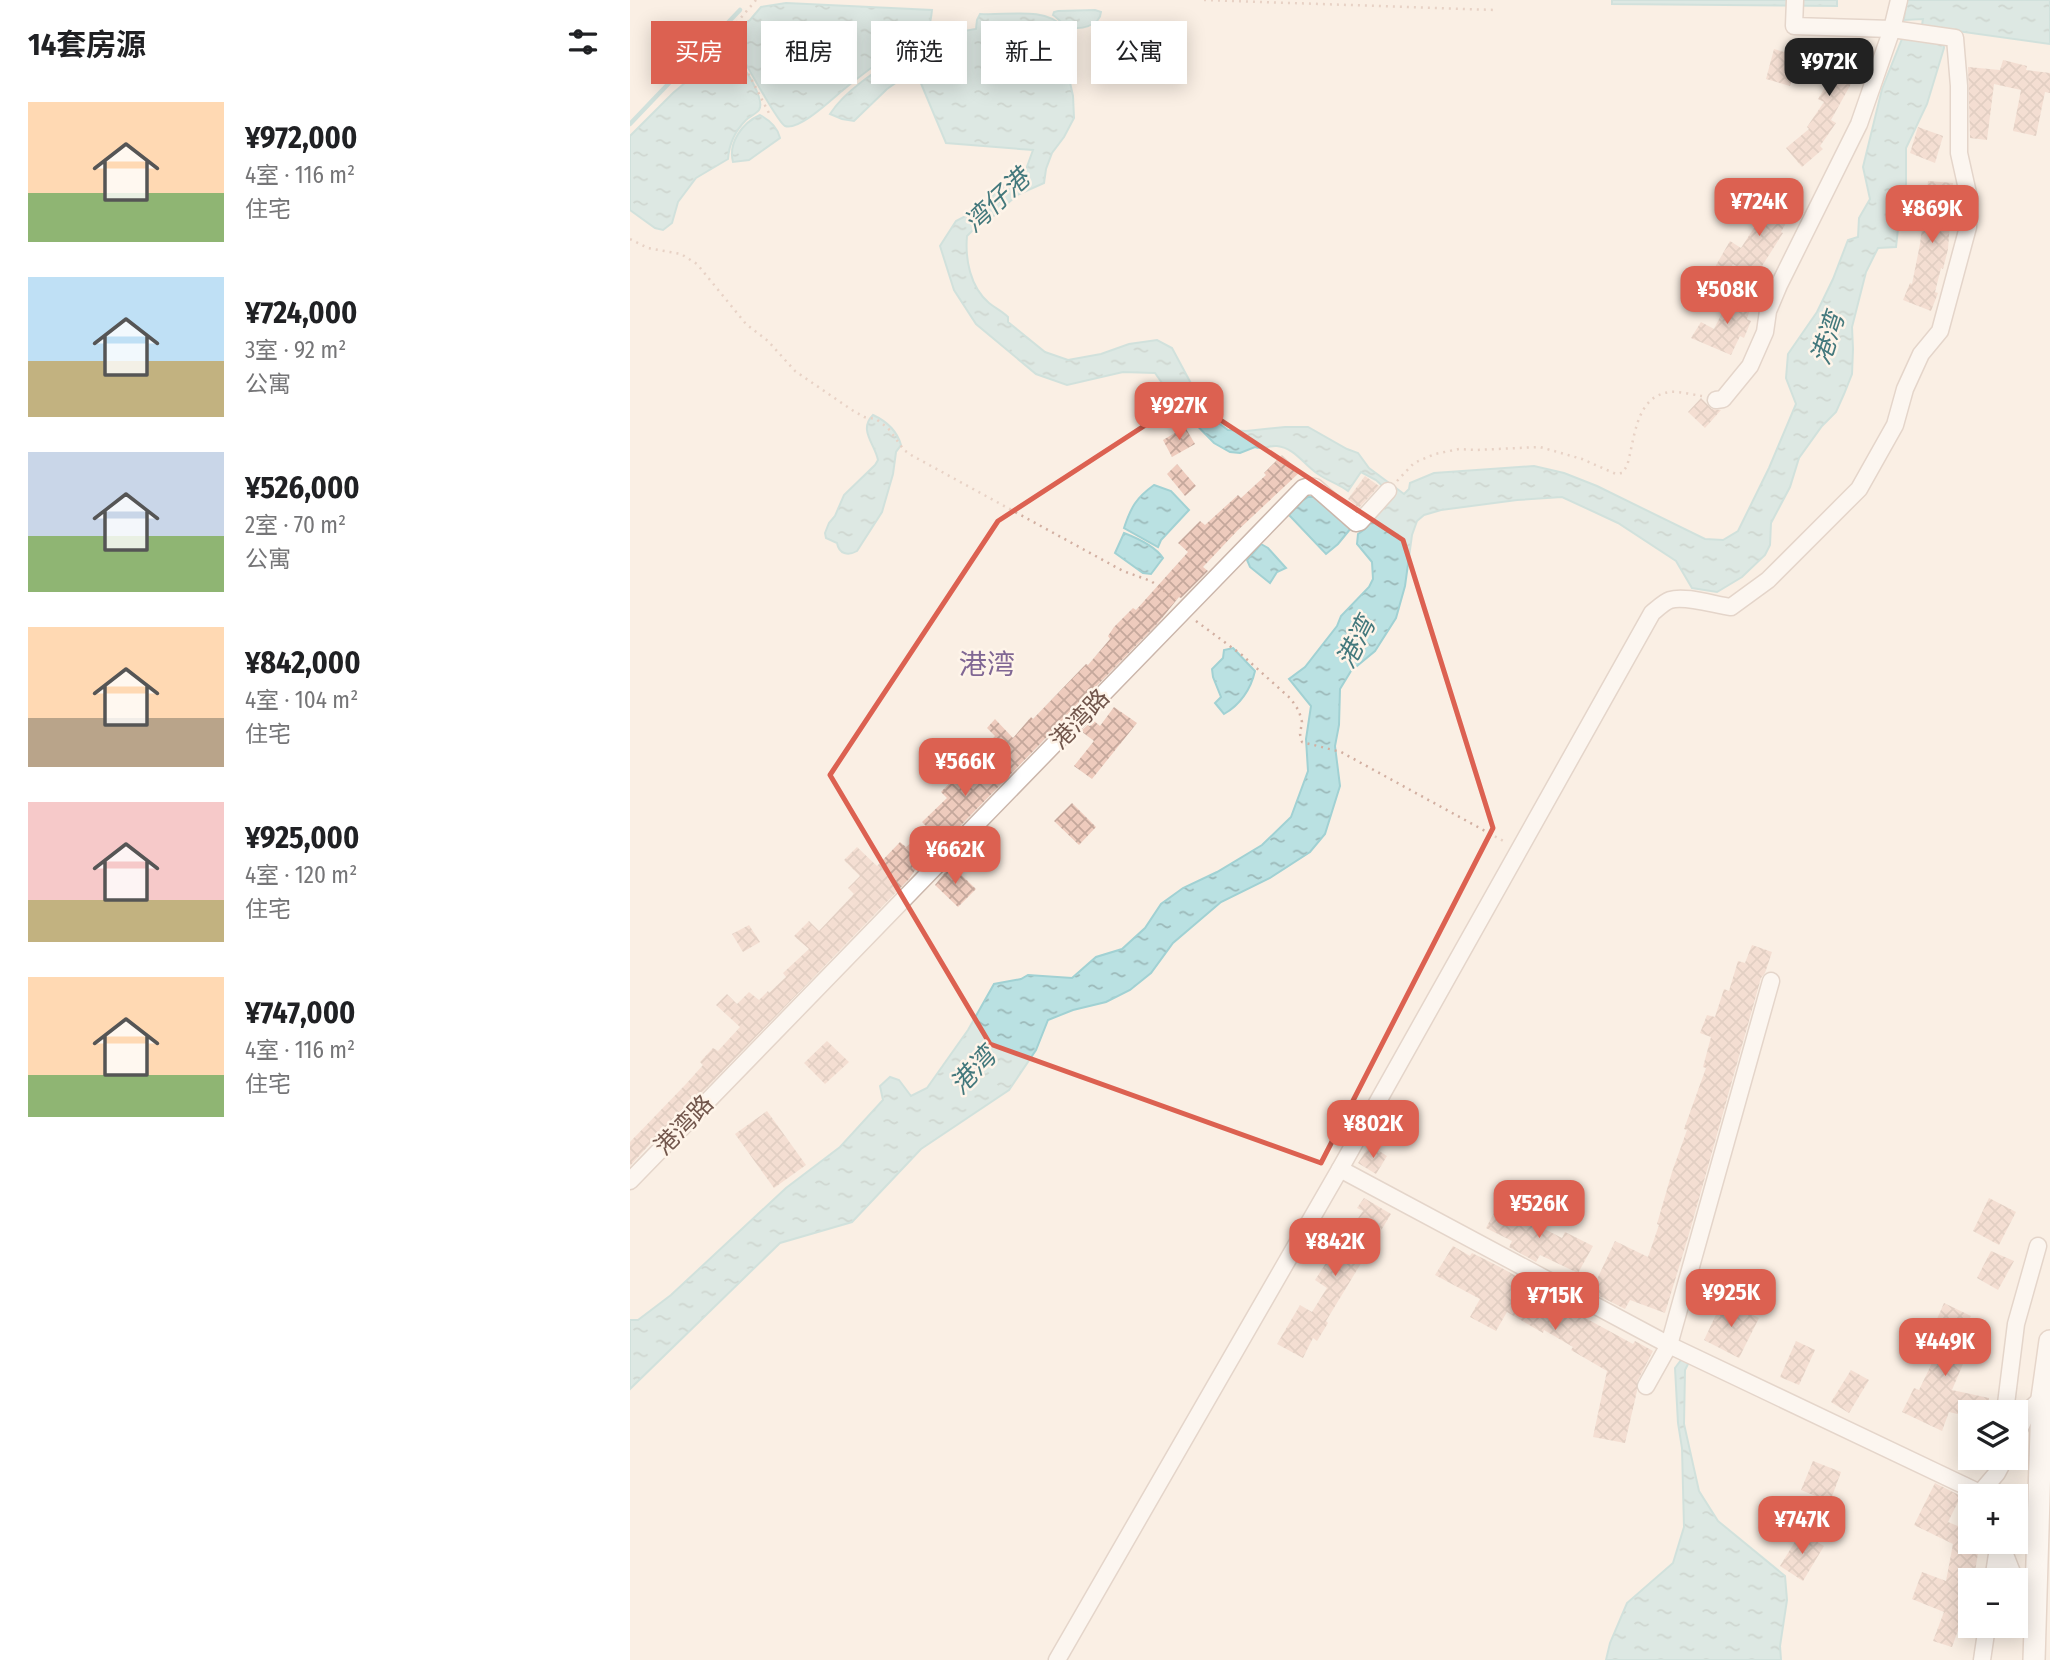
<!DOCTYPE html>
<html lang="zh">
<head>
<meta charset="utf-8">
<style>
  body { margin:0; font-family:"Fira Sans Condensed","Noto Sans SC",sans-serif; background:#f2f2f2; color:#202124; height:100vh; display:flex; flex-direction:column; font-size:26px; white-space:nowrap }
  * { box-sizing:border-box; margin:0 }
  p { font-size:23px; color:#757577 }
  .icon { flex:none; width:38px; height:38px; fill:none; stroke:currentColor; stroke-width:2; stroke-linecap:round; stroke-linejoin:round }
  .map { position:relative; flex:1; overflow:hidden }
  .panel { display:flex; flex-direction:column; background:#fff; width:630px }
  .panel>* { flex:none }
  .guide { position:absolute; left:21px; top:21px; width:665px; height:63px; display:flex; gap:14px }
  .controls { position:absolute; left:1328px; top:1400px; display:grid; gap:14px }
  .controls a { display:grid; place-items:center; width:70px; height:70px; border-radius:0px; background:#fff; box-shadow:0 4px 18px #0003; font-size:35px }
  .price { position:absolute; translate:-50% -60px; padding:0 16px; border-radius:14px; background:#dc6151; color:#fff; font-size:23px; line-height:46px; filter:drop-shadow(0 2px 4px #0008) }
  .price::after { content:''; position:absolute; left:50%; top:42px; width:21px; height:16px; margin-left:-10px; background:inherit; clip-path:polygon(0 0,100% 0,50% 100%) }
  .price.active { background:#222; color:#fff }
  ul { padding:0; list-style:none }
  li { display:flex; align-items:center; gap:21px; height:175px; padding:0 28px }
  li span { display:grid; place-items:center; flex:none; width:196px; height:140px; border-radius:0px; color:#555 }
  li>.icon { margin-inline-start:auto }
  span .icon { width:84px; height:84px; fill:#fffc; stroke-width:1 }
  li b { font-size:30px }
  h2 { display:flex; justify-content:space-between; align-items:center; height:84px; padding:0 28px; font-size:30px }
  .pill { padding:0 24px; border-radius:0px; background:#fff; box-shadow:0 4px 18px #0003; font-size:24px; line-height:63px }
  .pill.active { background:#dc6151; color:#fff }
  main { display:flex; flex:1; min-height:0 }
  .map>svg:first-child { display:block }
  .water { fill:url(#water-ripples); stroke:#a1d1d3; stroke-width:2 }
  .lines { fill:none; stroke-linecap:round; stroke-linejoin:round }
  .stream { stroke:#a1d1d3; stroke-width:4.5 }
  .building { fill:url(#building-cross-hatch) }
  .street-casing { stroke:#cbb6ab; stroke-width:19 }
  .secondary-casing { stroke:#cfb8ac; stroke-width:24 }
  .path { stroke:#d2afa1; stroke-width:2.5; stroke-dasharray:2 5; stroke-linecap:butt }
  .street { stroke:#fff; stroke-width:16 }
  .secondary { stroke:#fff; stroke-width:21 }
  .marked { fill:none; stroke:#dc6151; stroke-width:5; stroke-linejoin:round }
  .labels { text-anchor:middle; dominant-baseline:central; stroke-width:5; stroke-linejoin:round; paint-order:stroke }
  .street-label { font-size:24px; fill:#71554b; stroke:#fef4e9 }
  .water-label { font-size:26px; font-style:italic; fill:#43787c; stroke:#fef4e9 }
  .quarter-label { font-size:28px; fill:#806794; stroke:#fef4e9 }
</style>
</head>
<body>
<main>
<section class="panel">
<h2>14套房源<svg class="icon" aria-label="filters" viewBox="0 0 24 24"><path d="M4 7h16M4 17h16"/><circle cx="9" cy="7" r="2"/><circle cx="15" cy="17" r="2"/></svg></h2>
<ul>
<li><span style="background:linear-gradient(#ffd9b3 65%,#8fb573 0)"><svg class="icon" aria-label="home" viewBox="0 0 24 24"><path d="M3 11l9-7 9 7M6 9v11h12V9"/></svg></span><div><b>¥972,000</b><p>4室 · 116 m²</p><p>住宅</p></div></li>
<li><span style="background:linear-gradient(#bfe0f5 60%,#c2b280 0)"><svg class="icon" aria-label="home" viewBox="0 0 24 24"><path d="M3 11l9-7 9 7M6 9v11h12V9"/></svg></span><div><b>¥724,000</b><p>3室 · 92 m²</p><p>公寓</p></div></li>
<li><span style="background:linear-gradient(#c9d6e8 60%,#8fb573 0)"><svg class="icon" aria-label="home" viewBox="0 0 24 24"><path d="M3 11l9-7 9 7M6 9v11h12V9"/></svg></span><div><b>¥526,000</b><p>2室 · 70 m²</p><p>公寓</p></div></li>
<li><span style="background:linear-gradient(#ffd9b3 65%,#b9a48a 0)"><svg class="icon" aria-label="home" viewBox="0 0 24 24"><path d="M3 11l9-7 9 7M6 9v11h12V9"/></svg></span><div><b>¥842,000</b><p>4室 · 104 m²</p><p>住宅</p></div></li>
<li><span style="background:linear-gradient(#f6c9c9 70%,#c2b280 0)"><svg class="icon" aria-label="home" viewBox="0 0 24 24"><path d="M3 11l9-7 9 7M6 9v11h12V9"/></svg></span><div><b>¥925,000</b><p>4室 · 120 m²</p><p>住宅</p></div></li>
<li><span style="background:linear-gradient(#ffd9b3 70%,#8fb573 0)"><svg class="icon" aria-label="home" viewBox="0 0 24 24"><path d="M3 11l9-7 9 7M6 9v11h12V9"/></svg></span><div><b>¥747,000</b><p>4室 · 116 m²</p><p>住宅</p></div></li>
</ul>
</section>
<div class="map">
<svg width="1420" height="1660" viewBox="0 0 1420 1660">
  <defs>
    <pattern id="water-ripples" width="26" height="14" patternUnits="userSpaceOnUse" patternTransform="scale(1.75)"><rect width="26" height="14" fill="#bae1e2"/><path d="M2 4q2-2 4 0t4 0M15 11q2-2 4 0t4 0" fill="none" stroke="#9cb9b9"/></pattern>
    <pattern id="building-cross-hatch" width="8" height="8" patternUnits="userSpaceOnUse" patternTransform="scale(1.75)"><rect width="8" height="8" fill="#eecbbd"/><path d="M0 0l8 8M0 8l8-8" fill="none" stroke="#c5a89c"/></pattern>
  </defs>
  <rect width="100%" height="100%" fill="#faefe4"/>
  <!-- water -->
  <g class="water">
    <polygon points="982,0 1207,0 1207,6 982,4"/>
    <path d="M1276,0h144v44l-100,-14 -7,9 1,9 -17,56 -21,44v36l-7,36 -3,27 -18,1 -12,24 -14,55 1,22 -1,25 -8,20 -8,18 -14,14 -23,32 -9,29 -19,36 -1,22 -5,10 -23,22 -25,15 -25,-4 -16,-27 -58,-38 -56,-26 -45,3 -76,10 -17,5 -7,6 -5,14 -7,51 -9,32 -21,33 -24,20 -11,18 -1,36 -4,21 5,40 -15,48 -15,18 -40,26 -49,24 -48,41 -22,30 -21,17 -24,12 -33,8 -25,10 -12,30 -27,40 -88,59 -69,73 -72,21 -150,146v-69h8l33,-25 115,-107 54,-41 43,-47 -3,-14 10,-9 9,3 12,16 16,-8 41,-58 26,-46 27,-5 7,-4 44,3 24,-21 26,-8 23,-21 16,-24 22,-16 34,-16 45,-27 29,-28 17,-46 -2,-32 5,-33 -22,-27 16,-12 32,-41 4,-10 28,-29 4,-8 -1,-17 -15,-18 1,-10 7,-5 23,-38 -12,-11 -15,-8 -13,19c-9,-7 -20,-10 -30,-17 -14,-9 -23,-26 -41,-28 -8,-1 -13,4 -22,1l-15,6 -10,-1 -16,-9 -35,-36 -24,-34 -32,-1 -56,13 -31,-11 -60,-50 -22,-34 -14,-44 16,-25 25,-13 20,-22 24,-14 8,-22 -87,-7 -29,-69 11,-33 6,-5 42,-7 1,-9 3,-6c26,2 64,-8 83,13l-1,20 11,49 1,22 -10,19 -12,16 -6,16 -2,14 -27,12 -22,20 -19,12 -9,9c-2,23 3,51 22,67 6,5 13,8 19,14v5l37,30 23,8 33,-6 28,-10 28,-4 15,8 36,67 20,15 18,1 39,-4h23l39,22 11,4 11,15 35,26 5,-5 1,-6 24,-10 100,-7 30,7 33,13 108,53 18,1 15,-9 31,-63 27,-64 -10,-26 2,-24 29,-42 16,-33 15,-39 10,-3 1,-19 11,-19 -7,-32 19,-78 22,-55 17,-3 2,-12 -19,1z"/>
    <path d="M156,3l146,7c-1,9 -2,18 -8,25 -8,10 -23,13 -33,19 -17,11 -32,23 -48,36 -11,9 -44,41 -58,36 -6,-2 -49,-78 -52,-88l2,-8 15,-10 11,-13z"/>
    <path d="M465,10l6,2c-1,14 -22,19 -34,14 -5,-2 -9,-8 -14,-11l1,-3 4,-1z"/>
    <path d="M273,57h9l2,7 -3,8 -24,17 -33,32 -12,-2 -12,-5c14,-22 49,-47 73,-57z"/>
    <path d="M96,58c4,2 11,4 15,8 7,6 24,35 18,44 -3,4 -9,6 -13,10 -11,11 -17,24 -18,39l-32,19 -18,24 -6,21 -9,7 -8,-2 -25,-18v-74l43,-43 32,-27 5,-4 5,3z"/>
    <path d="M130,115c9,5 18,13 20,23l-31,22 -16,2c-5,-19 9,-39 27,-47z"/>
    <path d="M243,415c13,6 24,16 28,30l-5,7 -3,22 -11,38 -25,39c-9,5 -18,3 -20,-8l-11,-5 -1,-5 4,-10 6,-7 9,-21 31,-30 3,-5c-3,-16 -20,-30 -5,-45z"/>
    <path d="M524,485l17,6 18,19 -28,30 -3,7 -34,-19c7,-21 12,-30 30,-43z"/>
    <polygon points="678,497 685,497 721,528 708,544 696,554 659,515 672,501"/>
    <path d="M494,533c13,5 31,13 39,25l-12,16 -8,-1 -28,-20z"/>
    <polygon points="631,544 638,548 656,568 647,572 640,583 620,567 617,560"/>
    <path d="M603,648l22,23c-4,18 -15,34 -31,43l-9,-11 6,-6 -8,-20 -1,-8 11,-11 1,-8z"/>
    <polygon points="1054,1356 1060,1360 1055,1370 1054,1424 1069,1491 1088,1521 1155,1576 1157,1600 1150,1646 1151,1660 976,1660 980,1643 997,1603 1043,1563 1054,1527 1052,1448 1048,1423 1045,1368"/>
  </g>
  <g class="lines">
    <!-- stream -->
    <g class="stream">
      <polyline points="88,33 110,10"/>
      <polyline points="0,124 62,59"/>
    </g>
  </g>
  <!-- building -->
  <g class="building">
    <polygon points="85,31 96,42 71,66 61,55"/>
    <polygon points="1197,38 1223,38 1233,42 1227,59 1230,60 1222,82 1201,120 1206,123 1190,146 1193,149 1172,167 1156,148 1179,129 1177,127 1194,102 1188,99 1197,84 1194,83 1201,71 1195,69 1203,46 1195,43"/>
    <polygon points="1144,49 1168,56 1160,86 1136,79"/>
    <polygon points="1373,60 1397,66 1396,70 1420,73 1420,93 1415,92 1406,136 1383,131 1391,90 1364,84 1357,140 1340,138 1338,67 1370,70"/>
    <polygon points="1288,127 1313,136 1305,163 1280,153"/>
    <polygon points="1298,181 1323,183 1318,249 1313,269 1311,268 1305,292 1308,293 1301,311 1273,300 1280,283 1282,284 1290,244"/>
    <polygon points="1139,192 1165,207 1151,232 1153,233 1125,277 1103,264 1097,274 1085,267 1100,241 1111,248 1131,217 1126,214"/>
    <polygon points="1102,293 1123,299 1117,319 1121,321 1114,338 1110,336 1101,355 1061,338 1071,322 1084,329 1094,309 1097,310"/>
    <polygon points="1071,398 1082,409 1091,410 1075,428 1058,412"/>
    <polygon points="555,427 565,444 542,457 533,440"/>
    <polygon points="652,455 670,472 607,531 573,567 578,571 551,598 549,597 528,623 297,860 294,857 279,879 52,1113 50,1111 0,1166 0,1142 56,1084 73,1065 70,1062 83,1048 88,1051 110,1027 86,1005 97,994 107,1004 119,992 129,1000 138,991 139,993 156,977 153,973 179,949 164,936 179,921 189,931 224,894 218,888 230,876 214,860 227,847 247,866 270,842 276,847 298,828 292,822 317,798 311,792 337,765 332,761 345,747 350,752 365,736 357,728 365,719 383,738 401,717 403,719 456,664 458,665 480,639 478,636 484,627 503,608 506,610 558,552 548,543 570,521 575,525 608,495 611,498 636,475 634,473"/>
    <polygon points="547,464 566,486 555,496 537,474"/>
    <polygon points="735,476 749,486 729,508 718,499"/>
    <polygon points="484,707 507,723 462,779 444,766 464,741 451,731 463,720 470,726"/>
    <polygon points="442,803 466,827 449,845 424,821"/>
    <polygon points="321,865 346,889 328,907 305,885"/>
    <polygon points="119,925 130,942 113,952 102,934"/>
    <polygon points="1122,945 1142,952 1135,973 1131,978 1059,1234 1035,1313 1000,1300 995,1309 961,1292 985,1241 1018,1257 1029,1225 1027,1224 1042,1172 1057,1130 1054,1129 1076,1068 1073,1067 1081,1037 1070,1033 1077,1015 1085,1017 1094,989 1099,991 1108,961 1115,963"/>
    <polygon points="197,1041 219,1062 195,1084 174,1063"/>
    <polygon points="137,1111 176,1165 144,1188 105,1134"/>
    <polygon points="740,1145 757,1156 746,1174 728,1163"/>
    <polygon points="734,1198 761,1214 696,1321 698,1323 687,1341 683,1338 673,1358 647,1344 670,1305 682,1312 697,1288 685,1280 718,1229 720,1230 733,1211 727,1208"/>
    <polygon points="1359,1198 1386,1212 1369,1245 1343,1231"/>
    <polygon points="868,1205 932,1238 935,1232 963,1246 948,1273 910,1255 906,1262 879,1247 882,1241 856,1228"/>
    <polygon points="823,1246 840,1256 842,1253 868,1266 931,1301 930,1303 959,1320 1003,1344 1005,1341 1023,1351 1007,1382 1007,1391 995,1443 963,1437 977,1371 941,1350 943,1347 914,1330 913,1333 877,1312 866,1331 840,1317 850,1299 805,1275"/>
    <polygon points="1361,1251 1384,1261 1368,1290 1347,1278"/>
    <polygon points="1093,1300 1129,1318 1109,1358 1074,1340"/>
    <polygon points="1314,1303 1341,1316 1326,1347 1338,1352 1322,1390 1359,1398 1357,1412 1340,1412 1340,1417 1319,1412 1312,1431 1272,1412 1284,1388 1289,1390 1303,1361 1306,1362 1318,1335 1303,1328"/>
    <polygon points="1166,1341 1185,1350 1169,1385 1150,1377"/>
    <polygon points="1221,1370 1239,1380 1219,1413 1201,1402"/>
    <polygon points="1183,1461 1211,1472 1200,1502 1171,1490"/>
    <polygon points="1305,1483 1331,1496 1318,1522 1340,1531 1340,1542 1345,1542 1342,1552 1348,1553 1344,1578 1340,1578 1340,1593 1329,1622 1331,1622 1322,1647 1303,1641 1314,1612 1282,1599 1292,1572 1316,1581 1323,1544 1284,1525"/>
    <polygon points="1171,1532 1194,1546 1173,1581 1150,1566"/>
  </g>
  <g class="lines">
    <!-- street casing -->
    <g class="street-casing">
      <g id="street">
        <polyline points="1086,400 1093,399 1120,366 1135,332 1138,311 1149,285 1229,124 1262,29 1269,0"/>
        <polyline points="710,1169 1039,1345 1350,1493 1367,1473 1375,1458"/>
        <polyline points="0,1181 673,488 679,486 685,487 726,523 730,522 758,491"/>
        <polyline points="1016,1386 1039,1345 1141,981"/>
        <polyline points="1375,1412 1386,1324 1408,1246"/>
        <polyline points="1386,1436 1398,1411 1412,1398"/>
        <polyline points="1370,1542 1385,1580"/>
        <polyline points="1363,1580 1369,1542"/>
        <polyline points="1386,1582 1402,1622"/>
        <path d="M427,1660l283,-491 312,-556c5,-4 12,-11 18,-13 15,-5 45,5 61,7l37,-27 91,-91 36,-64 10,-36 16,-35 19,-23 28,-104 1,-29 -10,-45v-67l-4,-48 -63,-9 -98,-3 1,-26"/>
        <polyline points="1352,1660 1357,1626"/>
      </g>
    </g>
    <!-- secondary casing -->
    <g class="secondary-casing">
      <polyline id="secondary" points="1404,1660 1412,1398 1420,1341"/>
    </g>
    <!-- path -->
    <g class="path">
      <polyline points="126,0 98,33 96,39 116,69 141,117"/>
      <polyline points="574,0 865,10"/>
      <polyline points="0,239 18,248 51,254 67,264 116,324 138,341 165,371 222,410 234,417 246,419 258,428 274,450 281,455 493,571 521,581 545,599"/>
      <path d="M767,481l17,-18 21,-9 24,-5 17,1 64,-3 42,12 34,15 6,-1 5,-7c8,-27 8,-70 43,-74 10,-1 23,3 33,4"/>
      <polyline points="566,621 612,655 661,699 669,711 672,722 670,734 672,742 711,752 877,843"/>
    </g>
    <!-- street -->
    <use href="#street" class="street"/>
    <!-- secondary -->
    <use href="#secondary" class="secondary"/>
  </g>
  <!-- marked area -->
  <path d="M0 0H1420V1660H0ZM557,398l216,142 90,288 -172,335 -331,-119 -160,-269 168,-254z" fill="#faefe4" fill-opacity=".55" fill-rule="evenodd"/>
  <path class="marked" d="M557,398l216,142 90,288 -172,335 -331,-119 -160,-269 168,-254z"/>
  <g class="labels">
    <!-- street labels -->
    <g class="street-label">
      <text transform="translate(450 719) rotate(-46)">港湾路</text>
      <text transform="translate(54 1125) rotate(-46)">港湾路</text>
    </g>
    <!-- water labels -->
    <g class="water-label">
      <text transform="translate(367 201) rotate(-43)">湾仔港</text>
      <text transform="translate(1198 339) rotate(-72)">港湾</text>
      <text transform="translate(726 643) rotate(-63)">港湾</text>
      <text transform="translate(343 1071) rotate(-47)">港湾</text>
    </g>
    <!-- quarter labels -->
    <g class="quarter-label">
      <text x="357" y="664">港湾</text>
    </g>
  </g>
</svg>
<div class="controls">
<a><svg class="icon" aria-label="layers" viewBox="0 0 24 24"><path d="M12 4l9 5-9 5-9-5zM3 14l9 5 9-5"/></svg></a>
<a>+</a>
<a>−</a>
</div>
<b class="price active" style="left:1199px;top:98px">¥972K</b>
<b class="price" style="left:1129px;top:238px">¥724K</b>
<b class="price" style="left:1302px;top:245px">¥869K</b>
<b class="price" style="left:1097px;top:326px">¥508K</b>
<b class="price" style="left:549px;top:442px">¥927K</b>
<b class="price" style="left:335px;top:798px">¥566K</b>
<b class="price" style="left:325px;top:886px">¥662K</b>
<b class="price" style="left:743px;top:1160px">¥802K</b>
<b class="price" style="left:909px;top:1240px">¥526K</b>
<b class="price" style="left:705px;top:1278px">¥842K</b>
<b class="price" style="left:1101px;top:1329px">¥925K</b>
<b class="price" style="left:925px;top:1332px">¥715K</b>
<b class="price" style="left:1315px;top:1378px">¥449K</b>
<b class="price" style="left:1172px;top:1556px">¥747K</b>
<div class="guide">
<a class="pill active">买房</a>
<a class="pill">租房</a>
<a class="pill">筛选</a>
<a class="pill">新上</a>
<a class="pill">公寓</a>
</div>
</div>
</main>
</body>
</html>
